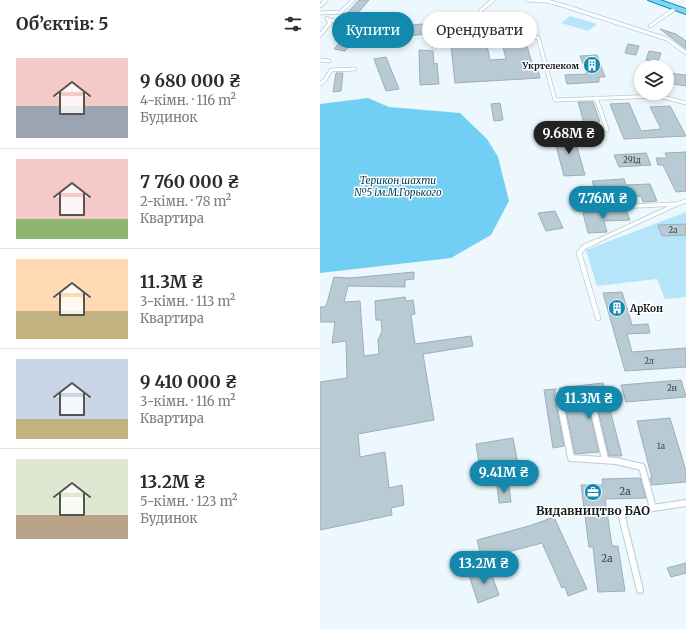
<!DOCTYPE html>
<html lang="uk">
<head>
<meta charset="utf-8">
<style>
  body { margin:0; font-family:Merriweather,serif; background:#f7f7f7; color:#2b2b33; height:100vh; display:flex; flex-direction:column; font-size:15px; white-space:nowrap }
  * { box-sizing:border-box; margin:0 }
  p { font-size:13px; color:#7c7c81 }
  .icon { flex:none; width:22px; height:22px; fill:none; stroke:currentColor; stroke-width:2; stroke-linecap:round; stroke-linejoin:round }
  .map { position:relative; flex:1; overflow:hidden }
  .panel { display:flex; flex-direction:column; background:#fff; width:320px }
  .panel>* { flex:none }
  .hud { position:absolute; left:12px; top:12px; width:294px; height:36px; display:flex; gap:8px }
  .controls { position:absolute; left:314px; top:60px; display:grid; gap:8px }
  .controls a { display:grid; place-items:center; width:40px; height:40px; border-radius:50%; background:#fff; box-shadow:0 2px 6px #0003; font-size:20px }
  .price { position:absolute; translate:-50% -34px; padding:0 9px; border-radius:14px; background:#1389ad; color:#fff; font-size:13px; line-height:26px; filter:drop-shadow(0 1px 2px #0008) }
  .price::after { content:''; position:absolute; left:50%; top:24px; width:12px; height:9px; margin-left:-6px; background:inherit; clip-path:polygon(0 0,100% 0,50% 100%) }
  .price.active { background:#222; color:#fff }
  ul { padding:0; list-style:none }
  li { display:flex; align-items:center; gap:12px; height:100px; padding:0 16px }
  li+li { border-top:1px solid #e1e1e2 }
  li span { display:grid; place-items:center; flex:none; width:112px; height:80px; border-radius:0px; color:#555 }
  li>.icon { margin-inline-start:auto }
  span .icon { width:48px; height:48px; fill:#fffc; stroke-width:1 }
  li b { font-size:17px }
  h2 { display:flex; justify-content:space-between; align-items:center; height:48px; padding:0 16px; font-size:17px }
  .chip { padding:0 14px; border-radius:18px; background:#fff; box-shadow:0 2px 6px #0003; font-size:14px; line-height:36px }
  .chip.active { background:#1389ad; color:#fff }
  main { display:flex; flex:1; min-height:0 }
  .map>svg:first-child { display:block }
  .green { fill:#b6e5f9 }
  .forest { fill:#71cff3 }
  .building { fill:#b8cbd4; stroke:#9caeb6 }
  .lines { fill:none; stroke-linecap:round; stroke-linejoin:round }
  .service-far3-casing { stroke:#b9ccd4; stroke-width:4.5 }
  .service-far2-casing { stroke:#b9ccd4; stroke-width:5 }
  .service-far1-casing { stroke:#b9ccd4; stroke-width:6 }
  .service-casing { stroke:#b9ccd4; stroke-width:8 }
  .primary-casing { stroke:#1c86a7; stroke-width:2 }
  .service-far3 { stroke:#fff; stroke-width:3 }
  .service-far2 { stroke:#fff; stroke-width:3.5 }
  .service-far1 { stroke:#fff; stroke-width:4.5 }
  .service { stroke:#fff; stroke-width:6 }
  .primary { fill:#7ad9f7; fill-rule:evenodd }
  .labels { text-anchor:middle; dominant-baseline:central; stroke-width:3; stroke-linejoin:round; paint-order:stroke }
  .number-label { font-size:8px; fill:#3d474c }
  .far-poi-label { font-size:9px; font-weight:bold; fill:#141b1e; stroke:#fff; text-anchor:end }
  .park-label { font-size:10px; font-style:italic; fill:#033f51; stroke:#fff }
  .poi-label { font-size:10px; font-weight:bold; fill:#141b1e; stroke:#fff; text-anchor:start }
  .near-number-label { font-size:10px; fill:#3d474c }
  .near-poi-label { font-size:12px; font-weight:bold; fill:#141b1e; stroke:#fff }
</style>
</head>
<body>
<main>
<section class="panel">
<h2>Об’єктів: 5<svg class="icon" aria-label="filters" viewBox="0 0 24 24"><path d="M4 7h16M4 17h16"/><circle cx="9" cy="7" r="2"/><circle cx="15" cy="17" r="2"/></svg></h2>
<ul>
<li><span style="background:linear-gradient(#f6c9c9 60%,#9aa5b1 0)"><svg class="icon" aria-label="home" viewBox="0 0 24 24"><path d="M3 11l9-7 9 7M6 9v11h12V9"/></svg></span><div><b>9 680 000 ₴</b><p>4-кімн. · 116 m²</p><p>Будинок</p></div></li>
<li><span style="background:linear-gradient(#f6c9c9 75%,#8fb573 0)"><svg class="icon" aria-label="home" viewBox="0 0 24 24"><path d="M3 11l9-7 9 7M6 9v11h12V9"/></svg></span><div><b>7 760 000 ₴</b><p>2-кімн. · 78 m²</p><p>Квартира</p></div></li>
<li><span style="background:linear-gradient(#ffd9b3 65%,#c2b280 0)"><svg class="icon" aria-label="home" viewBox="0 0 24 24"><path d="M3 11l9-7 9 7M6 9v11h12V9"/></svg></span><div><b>11.3M ₴</b><p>3-кімн. · 113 m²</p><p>Квартира</p></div></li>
<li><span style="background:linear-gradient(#c9d6e8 75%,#c2b280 0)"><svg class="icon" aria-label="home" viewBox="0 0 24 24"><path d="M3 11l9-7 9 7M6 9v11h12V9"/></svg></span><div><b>9 410 000 ₴</b><p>3-кімн. · 116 m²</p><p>Квартира</p></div></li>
<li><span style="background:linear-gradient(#dfe7d0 70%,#b9a48a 0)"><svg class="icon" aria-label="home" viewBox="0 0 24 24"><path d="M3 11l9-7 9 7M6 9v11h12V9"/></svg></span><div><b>13.2M ₴</b><p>5-кімн. · 123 m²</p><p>Будинок</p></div></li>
</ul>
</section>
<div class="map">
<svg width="366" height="629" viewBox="0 0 366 629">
  <rect width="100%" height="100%" fill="#ecf8fd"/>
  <!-- green -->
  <g class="green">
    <polygon points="250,16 277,24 268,31 241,23"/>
    <polygon points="366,212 366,297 345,299 337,279 277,286 266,250"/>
  </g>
  <!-- forest -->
  <polygon class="forest" points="48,98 69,107 140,113 167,139 178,157 189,201 171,235 131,258 0,273 0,104"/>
  <!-- building -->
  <g class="building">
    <polygon points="39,0 49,0 38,13 28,12"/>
    <polygon points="35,24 46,25 25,51 14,49"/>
    <polygon points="103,24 106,34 81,37 78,26"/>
    <polygon points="340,29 356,34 366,41 366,49"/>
    <polygon points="308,44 319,46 316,55 305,53"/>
    <polygon points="167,45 170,60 186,59 183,47 207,46 213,67 217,67 220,78 135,83 131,46"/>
    <polygon points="99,50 113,51 114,64 117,63 119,84 100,85"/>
    <polygon points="329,51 341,53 338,62 326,60"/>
    <polygon points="277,55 285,77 279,77 279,82 247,84 245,75 267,74 260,56"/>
    <polygon points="66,57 79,89 66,91 54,59"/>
    <polygon points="16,73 23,73 21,91 13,92"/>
    <polygon points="347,73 366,75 366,86 347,83"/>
    <polygon points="258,102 273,102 280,122 264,123"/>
    <polygon points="180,103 183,120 174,121 171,104"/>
    <polygon points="309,103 321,131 341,129 330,107 350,106 366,136 304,139 290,104"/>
    <polygon points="253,133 265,175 244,176 233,134"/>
    <polygon points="366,152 366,191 356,192 343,165 338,165 336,158 347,158 345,153"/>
    <polygon points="326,153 331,165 299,167 294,155"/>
    <polygon points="304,179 306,185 330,184 337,201 323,202 321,196 302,198 304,203 280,204 272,181"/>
    <polygon points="306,210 310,220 284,221 287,232 268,233 263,213"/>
    <polygon points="235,211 243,228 226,231 218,213"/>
    <polygon points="366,224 366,235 342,236 338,225"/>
    <polygon points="94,272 94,279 85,280 85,287 28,286 24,302 40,301 44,356 59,354 58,340 62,331 61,320 56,320 55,301 85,297 86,301 93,300 95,314 91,315 95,344 151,336 153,346 103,354 114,420 38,434 40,457 65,452 69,488 82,485 84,505 71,508 72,515 0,530 0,382 27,378 26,341 12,343 15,322 0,322 0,307 5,307 7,303 14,277 30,278"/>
    <polygon points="302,292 312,325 328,324 330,333 307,334 312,352 366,348 366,367 305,371 283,293"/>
    <polygon points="361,380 366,397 306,402 301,385"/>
    <polygon points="283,383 302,456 289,456 273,389 269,386 266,388 265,391 279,452 255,454 242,391 239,388"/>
    <polygon points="236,389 234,393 244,446 233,448 224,390"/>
    <polygon points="350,418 366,471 366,482 332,485 330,478 332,478 317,421"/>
    <polygon points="193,438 198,464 160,470 156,444"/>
    <polygon points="320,478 326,498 285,499 292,546 298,546 305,591 278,592 273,547 269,547 261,485 283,485 282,479"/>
    <polygon points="189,485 191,502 179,503 177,486"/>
    <polygon points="234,517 267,589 248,596 245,587 242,588 222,543 162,559 157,540 209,526"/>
    <polygon points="366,563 366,573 351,577 347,568"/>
    <polygon points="169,567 179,595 158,603 149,575"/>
  </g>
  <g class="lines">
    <!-- service-far3 casing -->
    <g class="service-far3-casing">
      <g id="service-far3">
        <polyline points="207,0 227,1 245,6 347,39 366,53"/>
        <polyline points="0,6 6,0"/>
        <polyline points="0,13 21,12 33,0"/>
        <polyline points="9,20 25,23 27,25 16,41"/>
        <polyline points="330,26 356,8"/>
        <polyline points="0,35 10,23 7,18"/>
        <polyline points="160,38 160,11 173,0"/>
        <polyline points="114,48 119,42 160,38 218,37 235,100 339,96 366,103"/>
        <polyline points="0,60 9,61"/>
        <polyline points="0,84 5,80 11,70 35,69"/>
        <polyline points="276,98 279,107"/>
      </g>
    </g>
    <!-- service-far2 casing -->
    <g class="service-far2-casing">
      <g id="service-far2">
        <polyline points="279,106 287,130"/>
        <polyline points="254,209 357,204 366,201"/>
        <polyline points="275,242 357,204"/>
      </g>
    </g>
    <!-- service-far1 casing -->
    <g class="service-far1-casing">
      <g id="service-far1">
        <polyline points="277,241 264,247 259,253 278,318"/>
        <polyline points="269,390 274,413"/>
        <polyline points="238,392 242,413"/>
      </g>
    </g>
    <!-- service casing -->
    <g class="service-casing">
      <g id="service">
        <polyline points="242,412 251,458 296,461 322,467 333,508 366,503"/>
        <polyline points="274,412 285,459"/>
        <polyline points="320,590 302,517 306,512 333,508"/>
      </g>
    </g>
    <!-- primary casing -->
    <g class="primary-casing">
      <polygon id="primary" points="328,0 340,0 366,9 366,14"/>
    </g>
    <!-- service-far3 -->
    <use href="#service-far3" class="service-far3"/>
    <!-- service-far2 -->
    <use href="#service-far2" class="service-far2"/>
    <!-- service-far1 -->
    <use href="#service-far1" class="service-far1"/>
    <!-- service -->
    <use href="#service" class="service"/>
    <!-- primary -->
    <use href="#primary" class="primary"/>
  </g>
  <!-- icons -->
  <defs>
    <g id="building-disc" transform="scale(0.9)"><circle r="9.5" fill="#1389ad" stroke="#fff"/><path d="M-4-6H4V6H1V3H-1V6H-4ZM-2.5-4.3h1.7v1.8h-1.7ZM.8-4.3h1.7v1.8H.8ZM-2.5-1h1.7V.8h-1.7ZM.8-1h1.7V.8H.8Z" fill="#fff"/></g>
    <g id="office-disc" transform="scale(0.9)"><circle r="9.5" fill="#1389ad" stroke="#fff"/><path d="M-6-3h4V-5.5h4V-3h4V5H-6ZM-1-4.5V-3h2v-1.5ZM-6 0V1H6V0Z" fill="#fff"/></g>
  </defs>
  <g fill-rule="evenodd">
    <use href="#building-disc" x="272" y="65"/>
    <use href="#building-disc" x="297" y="308"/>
    <use href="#office-disc" x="273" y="492"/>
  </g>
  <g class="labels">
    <!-- number labels -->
    <g class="number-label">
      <text x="312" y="160">291д</text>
      <text x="353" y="230">2а</text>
      <text x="329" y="361">2л</text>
      <text x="352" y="388">2н</text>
      <text x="341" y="446">1а</text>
    </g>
    <!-- far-poi labels -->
    <g class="far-poi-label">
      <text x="259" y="65">Укртелеком</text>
    </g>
    <!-- park labels -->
    <g class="park-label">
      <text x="78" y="180">Терикон шахти<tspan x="78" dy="12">№5 ім.М.Горького</tspan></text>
    </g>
    <!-- poi labels -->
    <g class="poi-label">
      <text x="310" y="308">АрКон</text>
    </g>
    <!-- near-number labels -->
    <g class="near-number-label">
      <text x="305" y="491">2а</text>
      <text x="287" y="558">2а</text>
    </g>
    <!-- near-poi labels -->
    <g class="near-poi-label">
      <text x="273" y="510">Видавництво БАО</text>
    </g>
  </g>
</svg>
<div class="controls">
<a><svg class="icon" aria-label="layers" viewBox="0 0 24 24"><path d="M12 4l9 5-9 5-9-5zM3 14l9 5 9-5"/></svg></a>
</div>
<b class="price active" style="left:249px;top:155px">9.68M ₴</b>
<b class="price" style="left:283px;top:220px">7.76M ₴</b>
<b class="price" style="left:269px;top:420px">11.3M ₴</b>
<b class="price" style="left:184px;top:494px">9.41M ₴</b>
<b class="price" style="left:164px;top:585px">13.2M ₴</b>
<div class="hud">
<a class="chip active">Купити</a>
<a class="chip">Орендувати</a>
</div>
</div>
</main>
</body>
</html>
